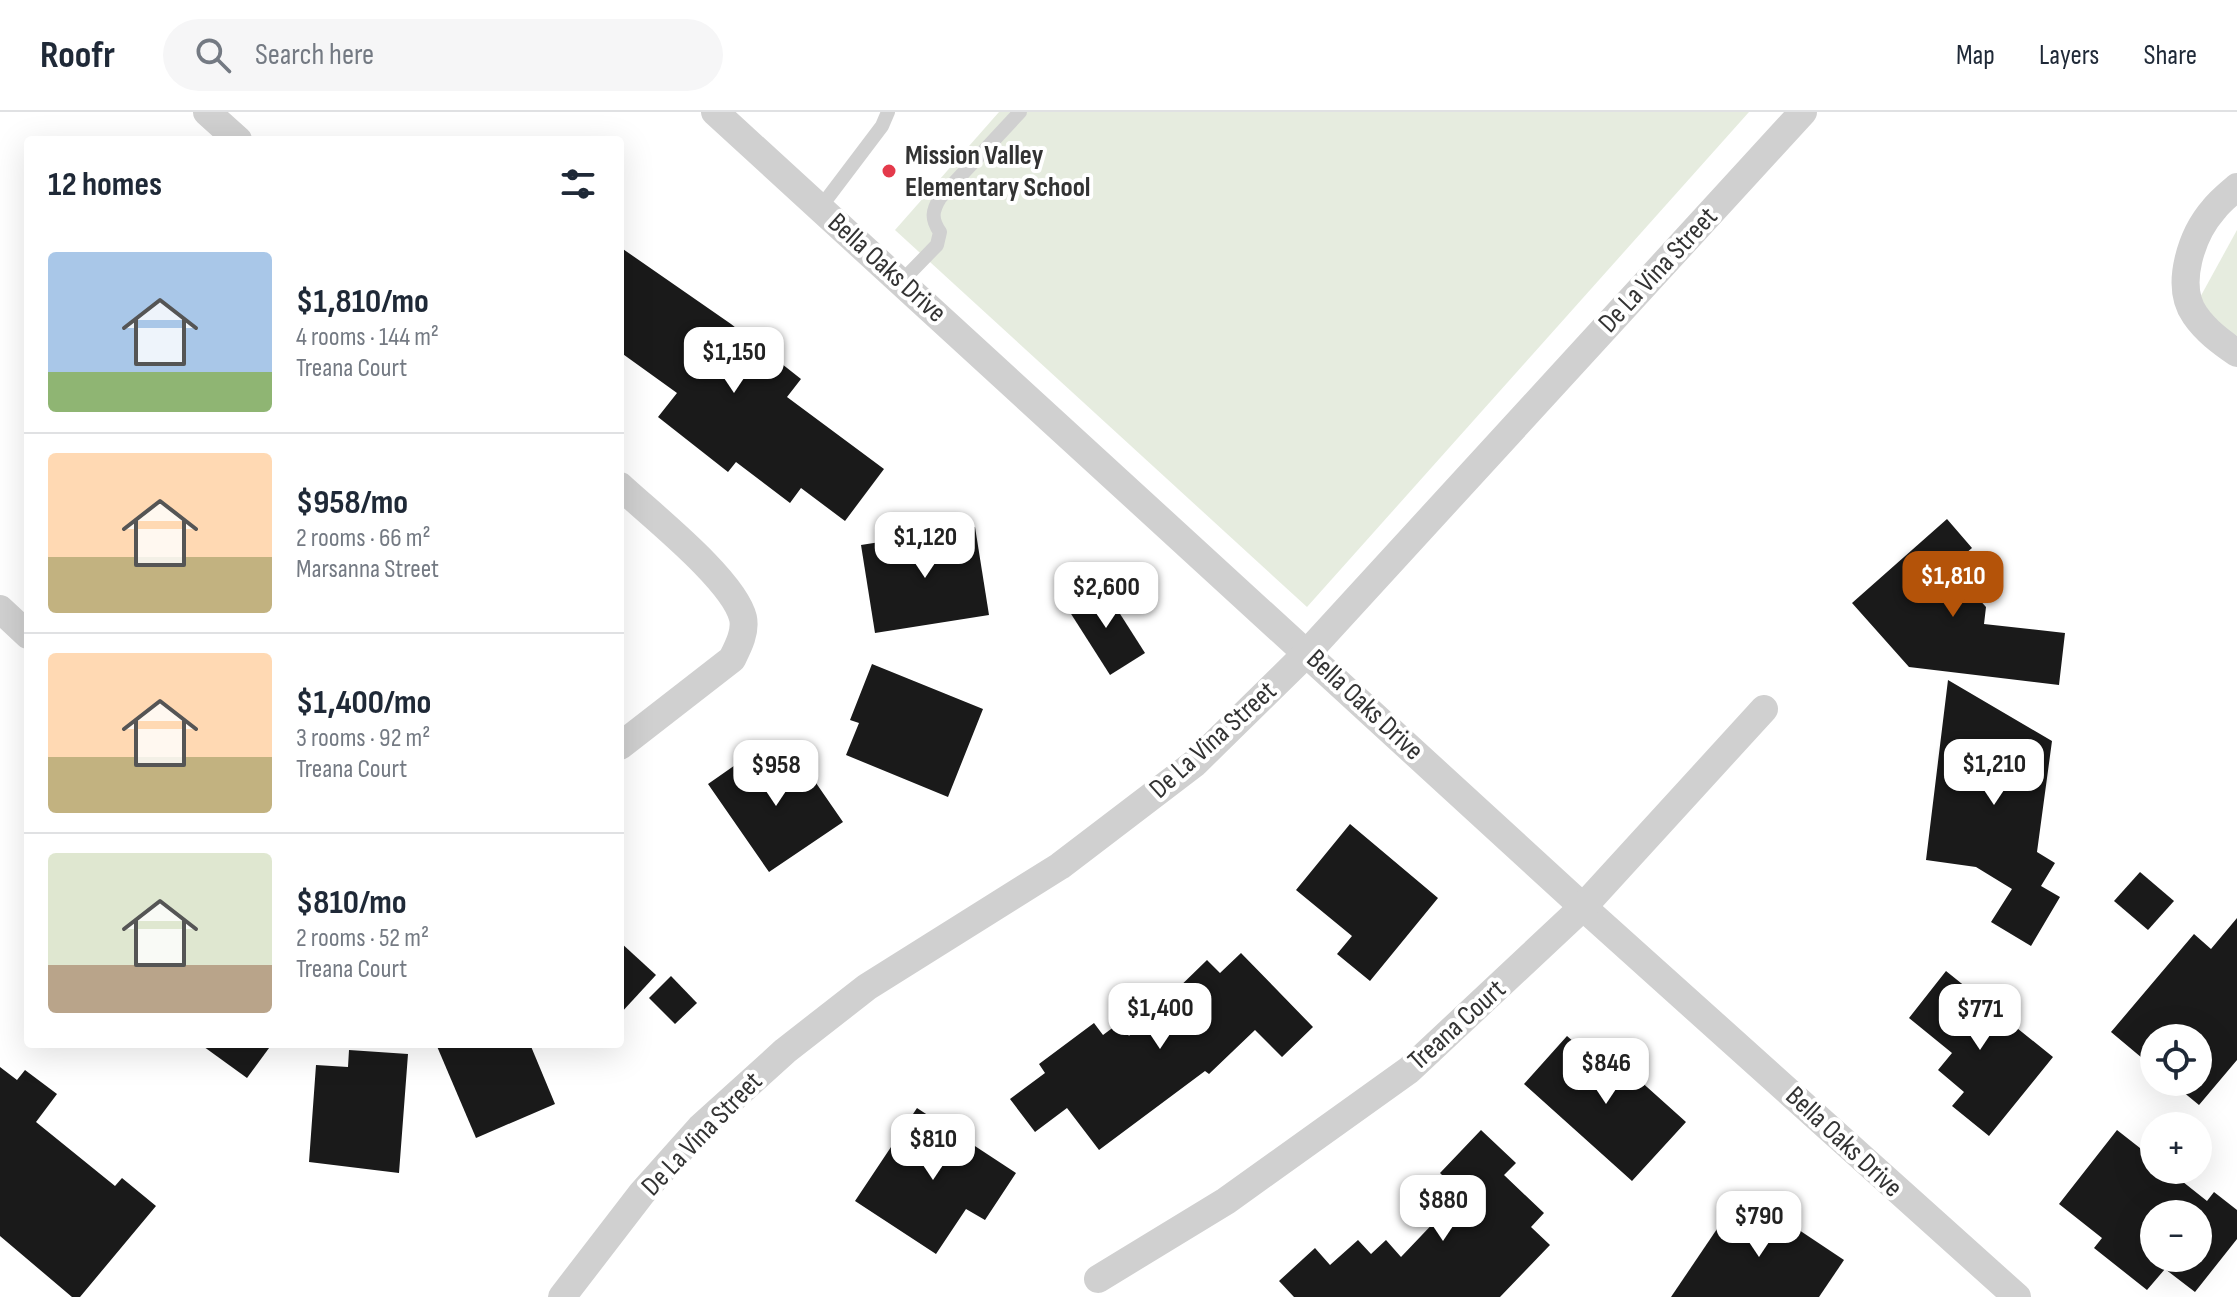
<!DOCTYPE html>
<html lang="en">
<head>
<meta charset="utf-8">
<style>
  body { margin:0; font-family:"Sofia Sans Condensed",sans-serif; background:#f6f6f7; color:#1f2937; height:100vh; display:flex; flex-direction:column; font-size:30px; white-space:nowrap }
  * { box-sizing:border-box; margin:0 }
  p { font-size:26px; color:#747a83 }
  .icon { flex:none; width:44px; height:44px; fill:none; stroke:currentColor; stroke-width:2; stroke-linecap:round; stroke-linejoin:round }
  .map { position:relative; flex:1; overflow:hidden }
  .drawer { position:absolute; left:24px; top:24px; width:600px; height:912px; display:flex; flex-direction:column; background:#fff; border-radius:8px; box-shadow:0 8px 32px #0002 }
  .drawer>* { flex:none }
  .fabs { position:absolute; left:2140px; top:912px; display:grid; gap:16px }
  .fabs a { display:grid; place-items:center; width:72px; height:72px; border-radius:50%; background:#fff; box-shadow:0 8px 32px #0002; font-size:40px }
  .price { position:absolute; translate:-50% -68px; padding:0 18px; border-radius:16px; background:#fff; color:#222; font-size:26px; line-height:52px; filter:drop-shadow(0 2px 4px #0008) }
  .price::after { content:''; position:absolute; left:50%; top:48px; width:24px; height:18px; margin-left:-12px; background:inherit; clip-path:polygon(0 0,100% 0,50% 100%) }
  .price.on { background:#b45309; color:#fff }
  ul { padding:0; list-style:none }
  li { display:flex; align-items:center; gap:24px; height:200px; padding:0 24px }
  li+li { border-top:2px solid #e0e1e3 }
  li span { display:grid; place-items:center; flex:none; width:224px; height:160px; border-radius:8px; color:#555 }
  li>.icon { margin-inline-start:auto }
  span .icon { width:96px; height:96px; fill:#fffc; stroke-width:1 }
  li b { font-size:34px }
  h2 { display:flex; justify-content:space-between; align-items:center; height:96px; padding:0 24px; font-size:34px }
  header { display:flex; align-items:center; gap:48px; box-sizing:border-box; height:112px; padding:0 40px; background:#fff; border-bottom:2px solid #e0e1e3 }
  header strong { font-size:38px }
  nav { display:flex; gap:44px; margin-inline-start:auto; font-size:28px }
  .search { width:560px; height:72px; background:#f6f6f7; display:flex; align-items:center; gap:20px; box-sizing:border-box; padding:0 28px; border-radius:44px; color:#747a83; font-size:30px }
  .map>svg:first-child { display:block }
  .green { fill:#e6ecdf }
  .building { fill:#1a1a1a; fill-rule:evenodd }
  .lines { fill:none; stroke-linecap:round; stroke-linejoin:round }
  .service { stroke:#d0d0d0; stroke-width:14 }
  .minor { stroke:#d0d0d0; stroke-width:28 }
  .poi-dot { fill:#e43a4b; stroke:#fff; stroke-width:3 }
  .labels { text-anchor:middle; dominant-baseline:central; stroke-width:8; stroke-linejoin:round; paint-order:stroke }
  .poi-label { font-size:28px; font-weight:bold; fill:#333; stroke:#fff; text-anchor:start }
  .street-label { font-size:28px; fill:#333; stroke:#fff }
</style>
</head>
<body>
<header>
<strong>Roofr</strong>
<div class="search"><svg class="icon" aria-label="search" viewBox="0 0 24 24"><circle cx="10" cy="10" r="6"/><path d="M15 15l6 6"/></svg>Search here</div>
<nav><a>Map</a><a>Layers</a><a>Share</a></nav>
</header>
<div class="map">
<svg width="2237" height="1185" viewBox="0 0 2237 1185">
  <rect width="100%" height="100%" fill="#fff"/>
  <!-- green -->
  <g class="green">
    <polygon points="999,0 1749,0 1307,495 895,118"/>
    <polygon points="2237,118 2237,224 2192,200"/>
  </g>
  <!-- building -->
  <g class="building">
    <polygon points="620,135 731,212 801,267 787,285 884,357 845,409 801,376 790,391 736,350 728,360 658,305 677,281 620,240"/>
    <polygon points="1947,407 1972,436 1950,455 1986,495 1984,512 2065,521 2059,573 1909,555 1852,491"/>
    <polygon points="975,415 989,503 875,521 861,433"/>
    <polygon points="1101,472 1145,541 1110,563 1066,494"/>
    <polygon points="872,552 983,597 948,685 846,643 859,611 850,608"/>
    <polygon points="1948,568 2052,629 2037,740 2055,751 2041,774 2060,785 2031,834 1991,810 2012,777 1976,755 1926,748"/>
    <polygon points="751,642 766,662 796,642 843,710 769,760 708,672"/>
    <polygon points="1350,712 1438,786 1370,869 1337,842 1352,824 1296,778"/>
    <polygon points="2140,760 2174,789 2148,818 2114,789"/>
    <polygon points="2237,806 2237,948 2199,993 2171,970 2198,970 2198,926 2154,926 2154,956 2111,920 2194,822 2211,837"/>
    <polygon points="620,830 656,863 620,902"/>
    <polygon points="1241,841 1313,915 1282,945 1255,918 1209,962 1205,959 1099,1038 1067,996 1035,1020 1010,987 1045,961 1039,952 1094,911 1103,923 1119,911 1129,924 1207,848 1220,861"/>
    <polygon points="1946,859 2053,945 1989,1024 1952,994 1964,980 1938,958 1952,941 1909,906"/>
    <polygon points="671,864 697,891 675,912 649,886"/>
    <polygon points="1567,924 1598,951 1608,940 1686,1010 1632,1069 1524,972"/>
    <polygon points="200,932 272,932 247,966"/>
    <polygon points="436,932 530,932 555,992 476,1026"/>
    <polygon points="349,938 408,942 399,1061 309,1050 316,953 348,955"/>
    <polygon points="0,955 17,968 25,958 57,982 36,1010 115,1074 122,1066 156,1094 80,1185 72,1185 0,1124"/>
    <polygon points="917,996 1016,1061 985,1108 966,1097 936,1142 855,1089"/>
    <polygon points="1481,1018 1516,1051 1504,1063 1544,1101 1531,1115 1550,1133 1500,1185 1294,1185 1279,1169 1315,1136 1330,1153 1358,1128 1371,1142 1386,1128 1401,1145 1461,1082 1440,1061"/>
    <path d="M2117,1018l37,29v11h14l39,31 7,-9 23,18v29l-42,53 -30,-23 -18,21 -53,-42 8,-10 -43,-34zM2154,1102h44v44h-44z"/>
    <polygon points="1742,1080 1844,1148 1819,1185 1671,1185"/>
  </g>
  <g class="lines">
    <!-- service -->
    <g class="service">
      <polyline points="820,96 882,14 888,0"/>
      <path d="M901,170l36,-37 3,-13c-9,-13 -8,-21 0,-34l80,-86"/>
    </g>
    <!-- minor -->
    <g class="minor">
      <polyline points="207,0 238,28"/>
      <polyline points="715,0 1583,795 2017,1185"/>
      <path d="M2237,75c-8,7 -17,14 -23,22 -22,25 -40,76 -19,106 11,16 26,27 42,38"/>
      <path d="M620,374c30,28 114,94 123,132 3,14 -5,29 -11,41l-112,87"/>
      <polyline points="0,497 28,523"/>
      <polyline points="1098,1167 1226,1089 1409,958 1583,795 1764,597"/>
      <polyline points="562,1185 642,1081 700,1016 785,939 867,875 1060,754 1195,651 1308,540 1803,0"/>
    </g>
  </g>
  <!-- markers -->
  <circle class="poi-dot" cx="889" cy="59" r="8"/>
  <g class="labels">
    <!-- poi labels -->
    <g class="poi-label">
      <text x="905" y="43">Mission Valley<tspan x="905" dy="32">Elementary School</tspan></text>
    </g>
    <!-- street labels -->
    <g class="street-label">
      <text transform="translate(887 156) rotate(42)">Bella Oaks Drive</text>
      <text transform="translate(1658 158) rotate(-47)">De La Vina Street</text>
      <text transform="translate(1365 593) rotate(43)">Bella Oaks Drive</text>
      <text transform="translate(1213 628) rotate(-42)">De La Vina Street</text>
      <text transform="translate(1457 913) rotate(-42)">Treana Court</text>
      <text transform="translate(702 1022) rotate(-46)">De La Vina Street</text>
      <text transform="translate(1844 1030) rotate(43)">Bella Oaks Drive</text>
    </g>
  </g>
</svg>
<div class="fabs">
<a><svg class="icon" aria-label="locate" viewBox="0 0 24 24"><circle cx="12" cy="12" r="6"/><path d="M12 2v4M12 18v4M2 12h4M18 12h4"/></svg></a>
<a>+</a>
<a>−</a>
</div>
<b class="price" style="left:734px;top:283px">$1,150</b>
<b class="price" style="left:925px;top:468px">$1,120</b>
<b class="price on" style="left:1953px;top:507px">$1,810</b>
<b class="price" style="left:1106px;top:518px">$2,600</b>
<b class="price" style="left:1994px;top:695px">$1,210</b>
<b class="price" style="left:776px;top:696px">$958</b>
<b class="price" style="left:1160px;top:939px">$1,400</b>
<b class="price" style="left:1980px;top:940px">$771</b>
<b class="price" style="left:1606px;top:994px">$846</b>
<b class="price" style="left:933px;top:1070px">$810</b>
<b class="price" style="left:1443px;top:1131px">$880</b>
<b class="price" style="left:1759px;top:1147px">$790</b>
<section class="drawer">
<h2>12 homes<svg class="icon" aria-label="filters" viewBox="0 0 24 24"><path d="M4 7h16M4 17h16"/><circle cx="9" cy="7" r="2"/><circle cx="15" cy="17" r="2"/></svg></h2>
<ul>
<li><span style="background:linear-gradient(#a9c7e8 75%,#8fb573 0)"><svg class="icon" aria-label="home" viewBox="0 0 24 24"><path d="M3 11l9-7 9 7M6 9v11h12V9"/></svg></span><div><b>$1,810/mo</b><p>4 rooms · 144 m²</p><p>Treana Court</p></div></li>
<li><span style="background:linear-gradient(#ffd9b3 65%,#c2b280 0)"><svg class="icon" aria-label="home" viewBox="0 0 24 24"><path d="M3 11l9-7 9 7M6 9v11h12V9"/></svg></span><div><b>$958/mo</b><p>2 rooms · 66 m²</p><p>Marsanna Street</p></div></li>
<li><span style="background:linear-gradient(#ffd9b3 65%,#c2b280 0)"><svg class="icon" aria-label="home" viewBox="0 0 24 24"><path d="M3 11l9-7 9 7M6 9v11h12V9"/></svg></span><div><b>$1,400/mo</b><p>3 rooms · 92 m²</p><p>Treana Court</p></div></li>
<li><span style="background:linear-gradient(#dfe7d0 70%,#b9a48a 0)"><svg class="icon" aria-label="home" viewBox="0 0 24 24"><path d="M3 11l9-7 9 7M6 9v11h12V9"/></svg></span><div><b>$810/mo</b><p>2 rooms · 52 m²</p><p>Treana Court</p></div></li>
</ul>
</section>
</div>
</body>
</html>
